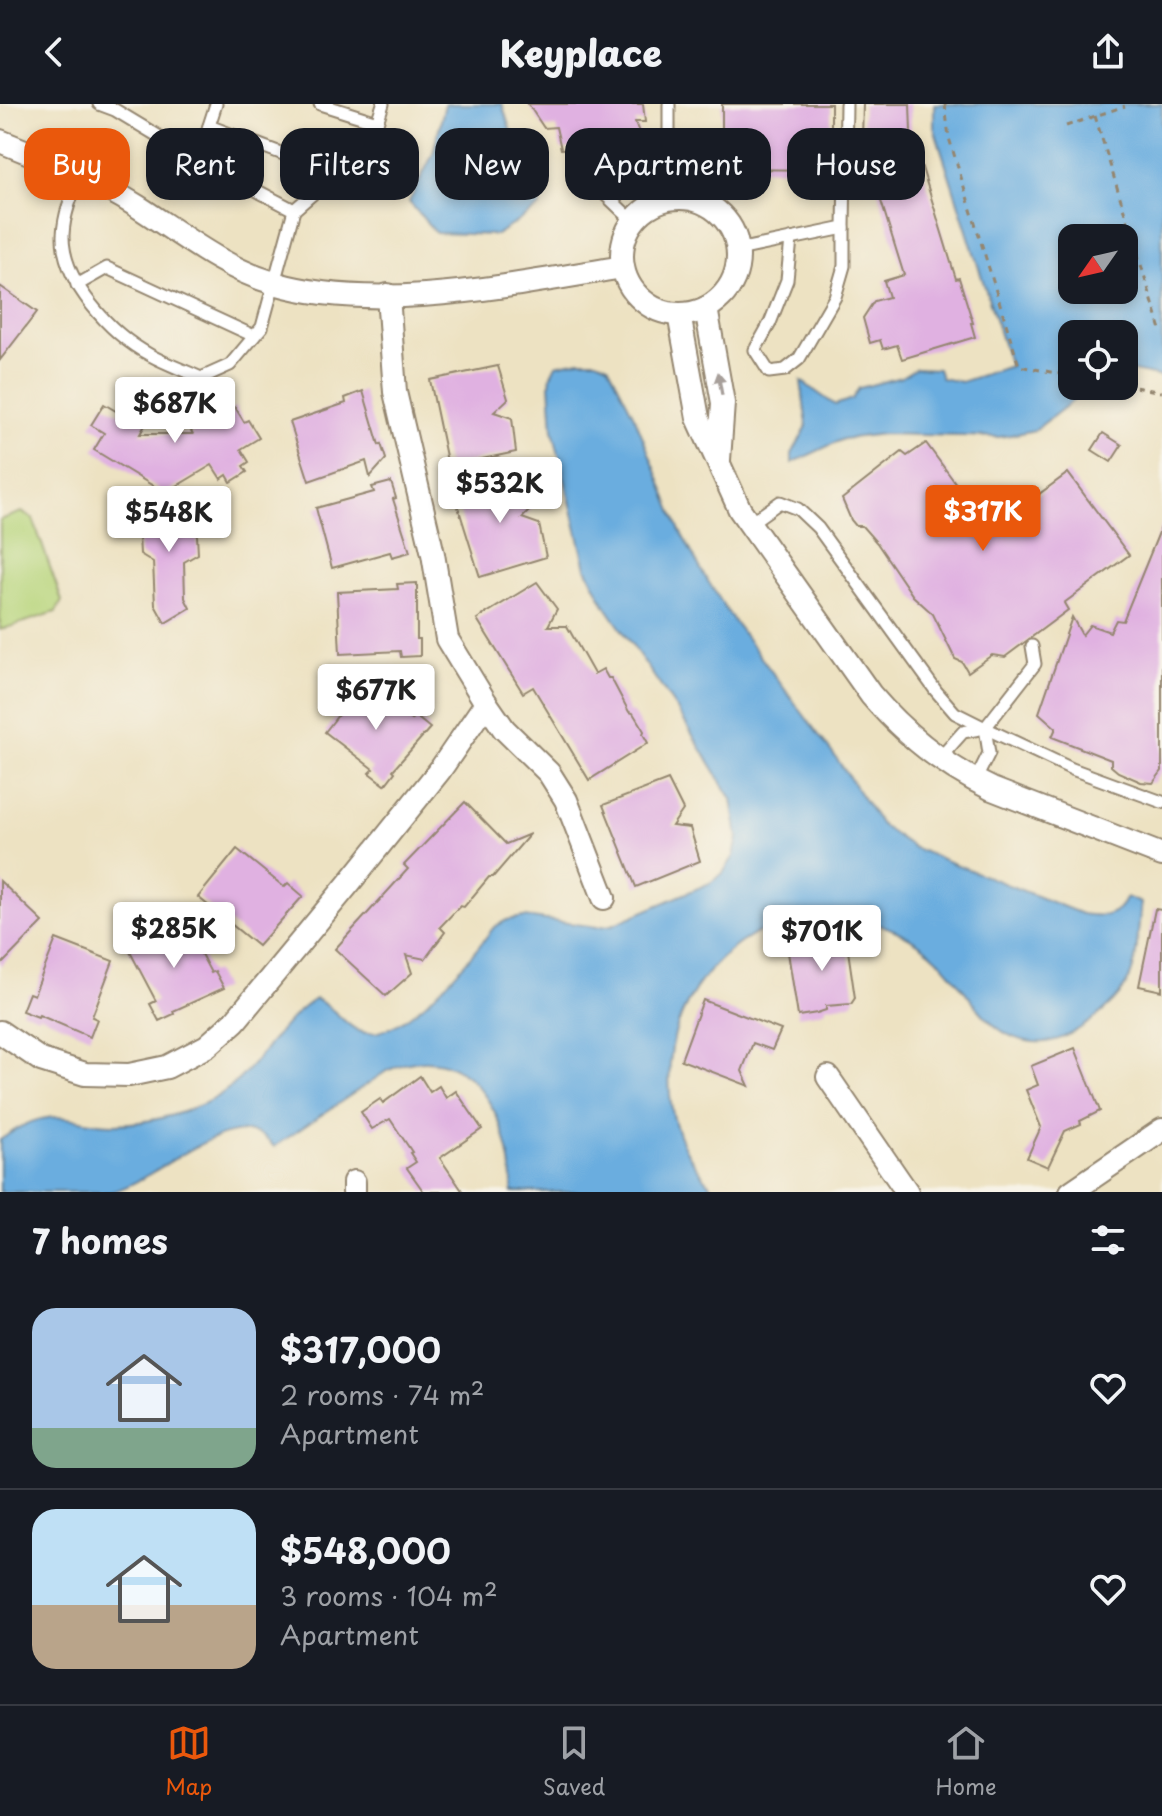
<!DOCTYPE html>
<html lang="en">
<head>
<meta charset="utf-8">
<style>
  body { margin:0; font-family:"Playpen Sans",sans-serif; background:#20242c; color:#f1f3f6; height:100vh; display:flex; flex-direction:column; font-size:30px; white-space:nowrap }
  * { box-sizing:border-box; margin:0 }
  p { font-size:26px; color:#9ea1a6 }
  .icon { flex:none; width:44px; height:44px; fill:none; stroke:currentColor; stroke-width:2; stroke-linecap:round; stroke-linejoin:round }
  .map { position:relative; height:1088px; overflow:hidden }
  .sheet { display:flex; flex-direction:column; background:#171b24; flex:1 }
  .sheet>* { flex:none }
  .banner { position:absolute; left:24px; top:24px; width:1114px; height:72px; display:flex; gap:16px }
  .needle { width:52px; rotate:236deg }
  .tools { position:absolute; left:1058px; top:120px; display:grid; gap:16px }
  .tools a { display:grid; place-items:center; width:80px; height:80px; border-radius:16px; background:#171b24; box-shadow:0 4px 12px #0003; font-size:40px }
  .price { position:absolute; translate:-50% -68px; padding:0 18px; border-radius:8px; background:#fff; color:#222; font-size:26px; line-height:52px; filter:drop-shadow(0 2px 4px #0008) }
  .price::after { content:''; position:absolute; left:50%; top:48px; width:24px; height:18px; margin-left:-12px; background:inherit; clip-path:polygon(0 0,100% 0,50% 100%) }
  .price.active { background:#ea580c; color:#fff }
  ul { padding:0; list-style:none }
  li { display:flex; align-items:center; gap:24px; height:200px; padding:0 32px }
  li+li { border-top:2px solid #363941 }
  li span { display:grid; place-items:center; flex:none; width:224px; height:160px; border-radius:24px; color:#555 }
  li>.icon { margin-inline-start:auto }
  span .icon { width:96px; height:96px; fill:#fffc; stroke-width:1 }
  li b { font-size:34px }
  h2 { display:flex; justify-content:space-between; align-items:center; height:96px; padding:0 32px; font-size:34px }
  .chip { padding:0 28px; border-radius:24px; background:#171b24; box-shadow:0 4px 12px #0003; font-size:28px; line-height:72px }
  .chip.active { background:#ea580c; color:#fff }
  header { display:flex; justify-content:space-between; align-items:center; height:104px; padding:0 32px; background:#171b24; font-size:36px; font-weight:800 }
  .dock { display:flex; justify-content:space-around; align-items:center; height:112px; border-top:2px solid #363941; background:#171b24; font-size:22px; color:#9ea1a6 }
  .dock a { display:grid; justify-items:center; gap:4px }
  .dock .active { color:#ea580c }
  .map>svg:first-child { display:block }
  .green { fill:#b8d57b; stroke:#7a804c; stroke-width:2 }
  .water { fill:#6aaddf; stroke:#526c7e; stroke-width:2; fill-rule:evenodd }
  .building { fill:#e0b1e1 }
  .lines { fill:none; stroke-linecap:round; stroke-linejoin:round }
  .service-casing { stroke:#948670; stroke-width:15 }
  .minor-casing { stroke:#948670; stroke-width:26 }
  .path { stroke:#948670; stroke-width:3; stroke-dasharray:6 6; stroke-linecap:butt }
  .service { stroke:#fff; stroke-width:11 }
  .minor { stroke:#fff; stroke-width:22 }
  .oneway { fill:#a79f9a }
</style>
</head>
<body>
<header><svg class="icon" aria-label="back" viewBox="0 0 24 24"><path d="M15 5l-7 7 7 7"/></svg>Keyplace<svg class="icon" aria-label="share" viewBox="0 0 24 24"><path d="M12 15V3M7 8l5-5 5 5M5 13v7h14v-7"/></svg></header>
<div class="map">
<svg width="1162" height="1088" viewBox="0 0 1162 1088">
  <rect width="100%" height="100%" fill="#f7f3e8"/>
  <filter id="ink" filterUnits="userSpaceOnUse"><feTurbulence type="fractalNoise" baseFrequency=".0125" numOctaves="2"/><feDisplacementMap in="SourceGraphic" scale="16" xChannelSelector="R" yChannelSelector="G"/><feConvolveMatrix kernelMatrix="1 2 1 2 8 2 1 2 1" color-interpolation-filters="sRGB"/></filter>
  <filter id="wash" filterUnits="userSpaceOnUse"><feTurbulence type="fractalNoise" baseFrequency=".006" numOctaves="4" result="noise"/><feDisplacementMap in="SourceGraphic" scale="32" xChannelSelector="R" yChannelSelector="G"/><feGaussianBlur stdDeviation="1.8" result="paint"/><feColorMatrix in="noise" values="0 0 0 0 0 0 0 0 0 0 0 0 0 0 0 0 0 1.4 0 .05"/><feComposite in="paint" operator="in"/></filter>
  <g filter="url(#wash)">
    <rect width="100%" height="100%" fill="#ede2c2"/>
    <!-- green -->
    <polygon class="green" points="22,408 33,415 62,497 56,508 0,526 0,416"/>
    <!-- water -->
    <g class="water">
      <polygon points="445,0 502,0 524,68 540,84 540,103 496,131 436,129 409,98 433,50"/>
      <path d="M934,0h228v273l-38,-8v-35h-52v52h20l-57,44 -35,7 -117,-3 -40,5 -51,24v-9l15,-28 -6,-45 34,24 17,-6 7,-11 42,-11 15,-9 22,1 3,9 20,4 49,-16 -76,-239zM1124,134v52h-52v-52z"/>
      <path d="M579,256h18l11,5 27,53 45,113 24,44 29,45 106,142 42,63 33,23 168,66c21,3 35,4 44,-17l15,6c-7,61 1,81 -53,120 -13,9 -28,18 -43,19 -55,4 -73,-49 -105,-81 -52,-52 -139,-59 -200,-18 -34,24 -61,63 -68,104 -6,37 -3,72 15,105 8,15 19,26 28,40h-203c2,-70 -44,-163 -127,-120l-111,75c-37,-51 -120,37 -164,45 -9,0 -21,0 -30,0 -27,0 -53,0 -80,0v-52c21,-15 41,-26 67,-22 17,2 32,7 49,6 30,-1 61,-8 89,-21 49,-22 67,-77 110,-104 20,8 29,26 44,32 40,17 114,-76 135,-104l13,-7 17,-3 73,10 15,-2 98,-42 13,-10 11,-17 4,-18 -6,-39 -54,-88 -72,-104 -20,-39 -33,-138 -3,-46 1,-9 5,-10z"/>
    </g>
    <g id="blocks">
      <!-- building -->
      <g class="building">
        <polygon points="528,0 643,0 645,18 635,18 641,34 636,43 638,48 647,50 650,60 616,72 612,61 614,52 605,42 561,45 556,23 544,24"/>
        <polygon points="722,0 831,0 831,66 733,65 733,55 722,54"/>
        <polygon points="863,0 910,0 912,56 919,54 956,175 959,174 973,219 971,219 975,233 902,255 897,241 883,245 880,236 870,239 863,214 874,197 889,193 884,177 904,171 872,68 879,65 869,36 862,35"/>
        <polygon points="0,182 37,208 0,256"/>
        <polygon points="498,262 508,295 494,308 512,314 516,348 448,362 430,276"/>
        <polygon points="363,287 379,341 381,340 386,355 370,373 366,357 309,377 290,318 346,299 345,294"/>
        <polygon points="149,288 160,295 140,330 193,330 187,320 216,303 219,308 224,305 226,309 235,303 244,318 248,316 259,334 241,345 249,358 243,362 247,368 231,378 227,371 221,375 212,361 165,389 94,346 104,329 91,321 104,300 131,316"/>
        <polygon points="1103,329 1122,341 1111,358 1092,346"/>
        <polygon points="926,339 990,426 1068,369 1129,451 1064,499 1068,506 1005,553 992,551 968,568 962,558 955,555 933,510 913,492 877,439 862,422 856,422 851,416 842,395 902,348 907,352"/>
        <polygon points="521,370 524,380 528,381 534,402 522,414 539,420 546,453 480,473 454,390"/>
        <polygon points="391,378 396,394 393,395 410,448 392,453 390,448 332,464 316,404 374,388 372,383"/>
        <polygon points="167,395 196,412 198,450 184,458 185,494 190,504 165,519 155,501 153,458 140,450 138,413"/>
        <polygon points="1162,421 1162,667 1153,679 1141,678 1118,668 1111,662 1111,656 1052,633 1056,624 1039,609 1072,513 1082,531 1090,521 1110,528 1116,516 1123,517"/>
        <polygon points="537,478 557,505 548,522 567,522 594,570 603,565 608,574 611,574 629,608 633,609 644,627 643,630 648,639 589,676 533,583 523,589 477,515"/>
        <polygon points="417,479 417,535 420,535 420,552 401,553 400,547 340,550 337,488 398,485 397,480"/>
        <polygon points="363,579 411,616 414,611 430,624 393,666 395,668 385,681 369,669 373,665 325,628"/>
        <polygon points="668,676 683,706 672,722 690,724 700,757 636,783 603,701"/>
        <polygon points="465,698 506,740 530,730 493,773 489,773 464,803 460,802 440,823 445,828 425,855 406,851 412,869 386,892 335,845 408,765 404,761"/>
        <polygon points="237,745 284,783 288,779 303,792 258,842 198,793"/>
        <polygon points="0,777 43,818 0,862"/>
        <polygon points="1155,805 1162,806 1162,887 1139,882"/>
        <polygon points="183,816 211,869 215,867 224,884 173,907 174,910 159,917 150,900 156,897 128,844"/>
        <polygon points="845,826 855,894 851,900 826,902 826,906 817,909 798,912 787,842 812,839 811,831"/>
        <polygon points="56,835 113,857 92,913 97,915 90,933 39,911 38,913 22,907 29,889 34,891"/>
        <polygon points="703,896 781,926 772,946 753,939 742,967 749,982 681,956"/>
        <polygon points="1075,944 1100,1007 1080,1017 1081,1020 1065,1027 1048,1063 1027,1054 1041,1023 1026,986 1038,981 1031,962"/>
        <polygon points="420,972 430,988 439,982 446,994 456,987 482,1025 440,1054 463,1088 424,1088 407,1064 416,1058 410,1049 412,1048 390,1015 372,1025 361,1008 380,995 383,999"/>
      </g>
    </g>
  </g>
  <g filter="url(#ink)">
    <use href="#blocks" fill-opacity="0" stroke="#948670" stroke-width="2"/>
    <g class="lines">
      <!-- service casing -->
      <g class="service-casing">
        <g id="service">
          <polyline points="320,0 377,18"/>
          <polyline points="669,0 669,46 676,94"/>
          <polyline points="209,22 336,70"/>
          <polyline points="644,42 669,36"/>
          <polyline points="606,55 594,66 593,79 633,117"/>
          <polyline points="198,56 216,0"/>
          <path d="M80,72c-8,19 -16,37 -17,59 -1,47 48,99 87,120 16,9 34,15 51,23l29,-13 32,-38 32,-117 -96,-50 -83,-50 -16,-6"/>
          <polyline points="294,106 370,40 383,0"/>
          <polyline points="791,135 787,176 770,219 755,246 769,268 785,266 799,255 835,193 844,162 844,124"/>
          <polyline points="738,146 844,124 846,0"/>
          <polyline points="77,181 107,164 254,232"/>
          <polyline points="749,420 780,398 798,405 818,424 936,587 955,609 985,624 1072,665 1162,698"/>
          <polyline points="985,624 1035,560 1032,542"/>
          <polyline points="939,655 963,628 985,624 989,649 975,677"/>
        </g>
      </g>
      <!-- minor casing -->
      <g class="minor-casing">
        <g id="minor">
          <path d="M0,37c47,19 94,38 137,65 44,28 85,62 137,77 105,31 242,1 349,-16"/>
          <circle cx="680" cy="152" r="58"/>
          <polyline points="706,204 723,299 719,356"/>
          <path d="M679,210l19,104 42,92 131,185c35,41 73,71 121,94l170,66"/>
          <polyline points="486,599 504,625 549,669 566,696 604,794"/>
          <polyline points="0,928 41,956 85,970 129,971 167,963 207,942 235,917 350,778 440,666 486,599 447,535 433,450 395,288 388,191"/>
          <polyline points="828,973 907,1088"/>
          <polyline points="354,1088 354,1078"/>
          <polyline points="1071,1088 1162,1026"/>
        </g>
      </g>
      <!-- path -->
      <g class="path">
        <polyline points="945,0 949,34 1019,262 1072,272"/>
        <polyline points="1095,12 1162,229"/>
        <polyline points="1066,22 1125,2"/>
        <polyline points="1124,281 1162,288"/>
      </g>
      <!-- service -->
      <use href="#service" class="service"/>
      <!-- minor -->
      <use href="#minor" class="minor"/>
    </g>
    <!-- one-way arrows -->
    <defs><path id="oneway-solid" d="M-6-.8H1V-3.2L6.5 0L1 3.2V.8H-6Z" transform="scale(2)"/></defs>
    <use class="oneway" href="#oneway-solid" transform="translate(720 280) rotate(-100)"/>
  </g>
</svg>
<div class="tools">
<a><svg class="needle" viewBox="-14 -14 28 28"><path d="M0-13l5 13h-10z" fill="#e53935"/><path d="M0 13l5-13h-10z" fill="#9ea1a6"/></svg></a>
<a><svg class="icon" aria-label="locate" viewBox="0 0 24 24"><circle cx="12" cy="12" r="6"/><path d="M12 2v4M12 18v4M2 12h4M18 12h4"/></svg></a>
</div>
<b class="price" style="left:175px;top:341px">$687K</b>
<b class="price" style="left:500px;top:421px">$532K</b>
<b class="price active" style="left:983px;top:449px">$317K</b>
<b class="price" style="left:169px;top:450px">$548K</b>
<b class="price" style="left:376px;top:628px">$677K</b>
<b class="price" style="left:174px;top:866px">$285K</b>
<b class="price" style="left:822px;top:869px">$701K</b>
<div class="banner">
<a class="chip active">Buy</a>
<a class="chip">Rent</a>
<a class="chip">Filters</a>
<a class="chip">New</a>
<a class="chip">Apartment</a>
<a class="chip">House</a>
</div>
</div>
<section class="sheet">
<h2>7 homes<svg class="icon" aria-label="filters" viewBox="0 0 24 24"><path d="M4 7h16M4 17h16"/><circle cx="9" cy="7" r="2"/><circle cx="15" cy="17" r="2"/></svg></h2>
<ul>
<li><span style="background:linear-gradient(#a9c7e8 75%,#7fa58c 0)"><svg class="icon" aria-label="home" viewBox="0 0 24 24"><path d="M3 11l9-7 9 7M6 9v11h12V9"/></svg></span><div><b>$317,000</b><p>2 rooms · 74 m²</p><p>Apartment</p></div><svg class="icon" aria-label="heart" viewBox="0 0 24 24"><path d="M12 20l-8-8c-3-5 5-10 8-4 3-6 11-1 8 4z"/></svg></li>
<li><span style="background:linear-gradient(#bfe0f5 60%,#b9a48a 0)"><svg class="icon" aria-label="home" viewBox="0 0 24 24"><path d="M3 11l9-7 9 7M6 9v11h12V9"/></svg></span><div><b>$548,000</b><p>3 rooms · 104 m²</p><p>Apartment</p></div><svg class="icon" aria-label="heart" viewBox="0 0 24 24"><path d="M12 20l-8-8c-3-5 5-10 8-4 3-6 11-1 8 4z"/></svg></li>
</ul>
</section>
<nav class="dock">
<a class="active"><svg class="icon" aria-label="map" viewBox="0 0 24 24"><path d="M3 6l6-2 6 2 6-2v14l-6 2-6-2-6 2zM9 4v14M15 6v14"/></svg>Map</a>
<a><svg class="icon" aria-label="saved" viewBox="0 0 24 24"><path d="M7 4h10v16l-5-4-5 4z"/></svg>Saved</a>
<a><svg class="icon" aria-label="home" viewBox="0 0 24 24"><path d="M3 11l9-7 9 7M6 9v11h12V9"/></svg>Home</a>
</nav>
</body>
</html>
